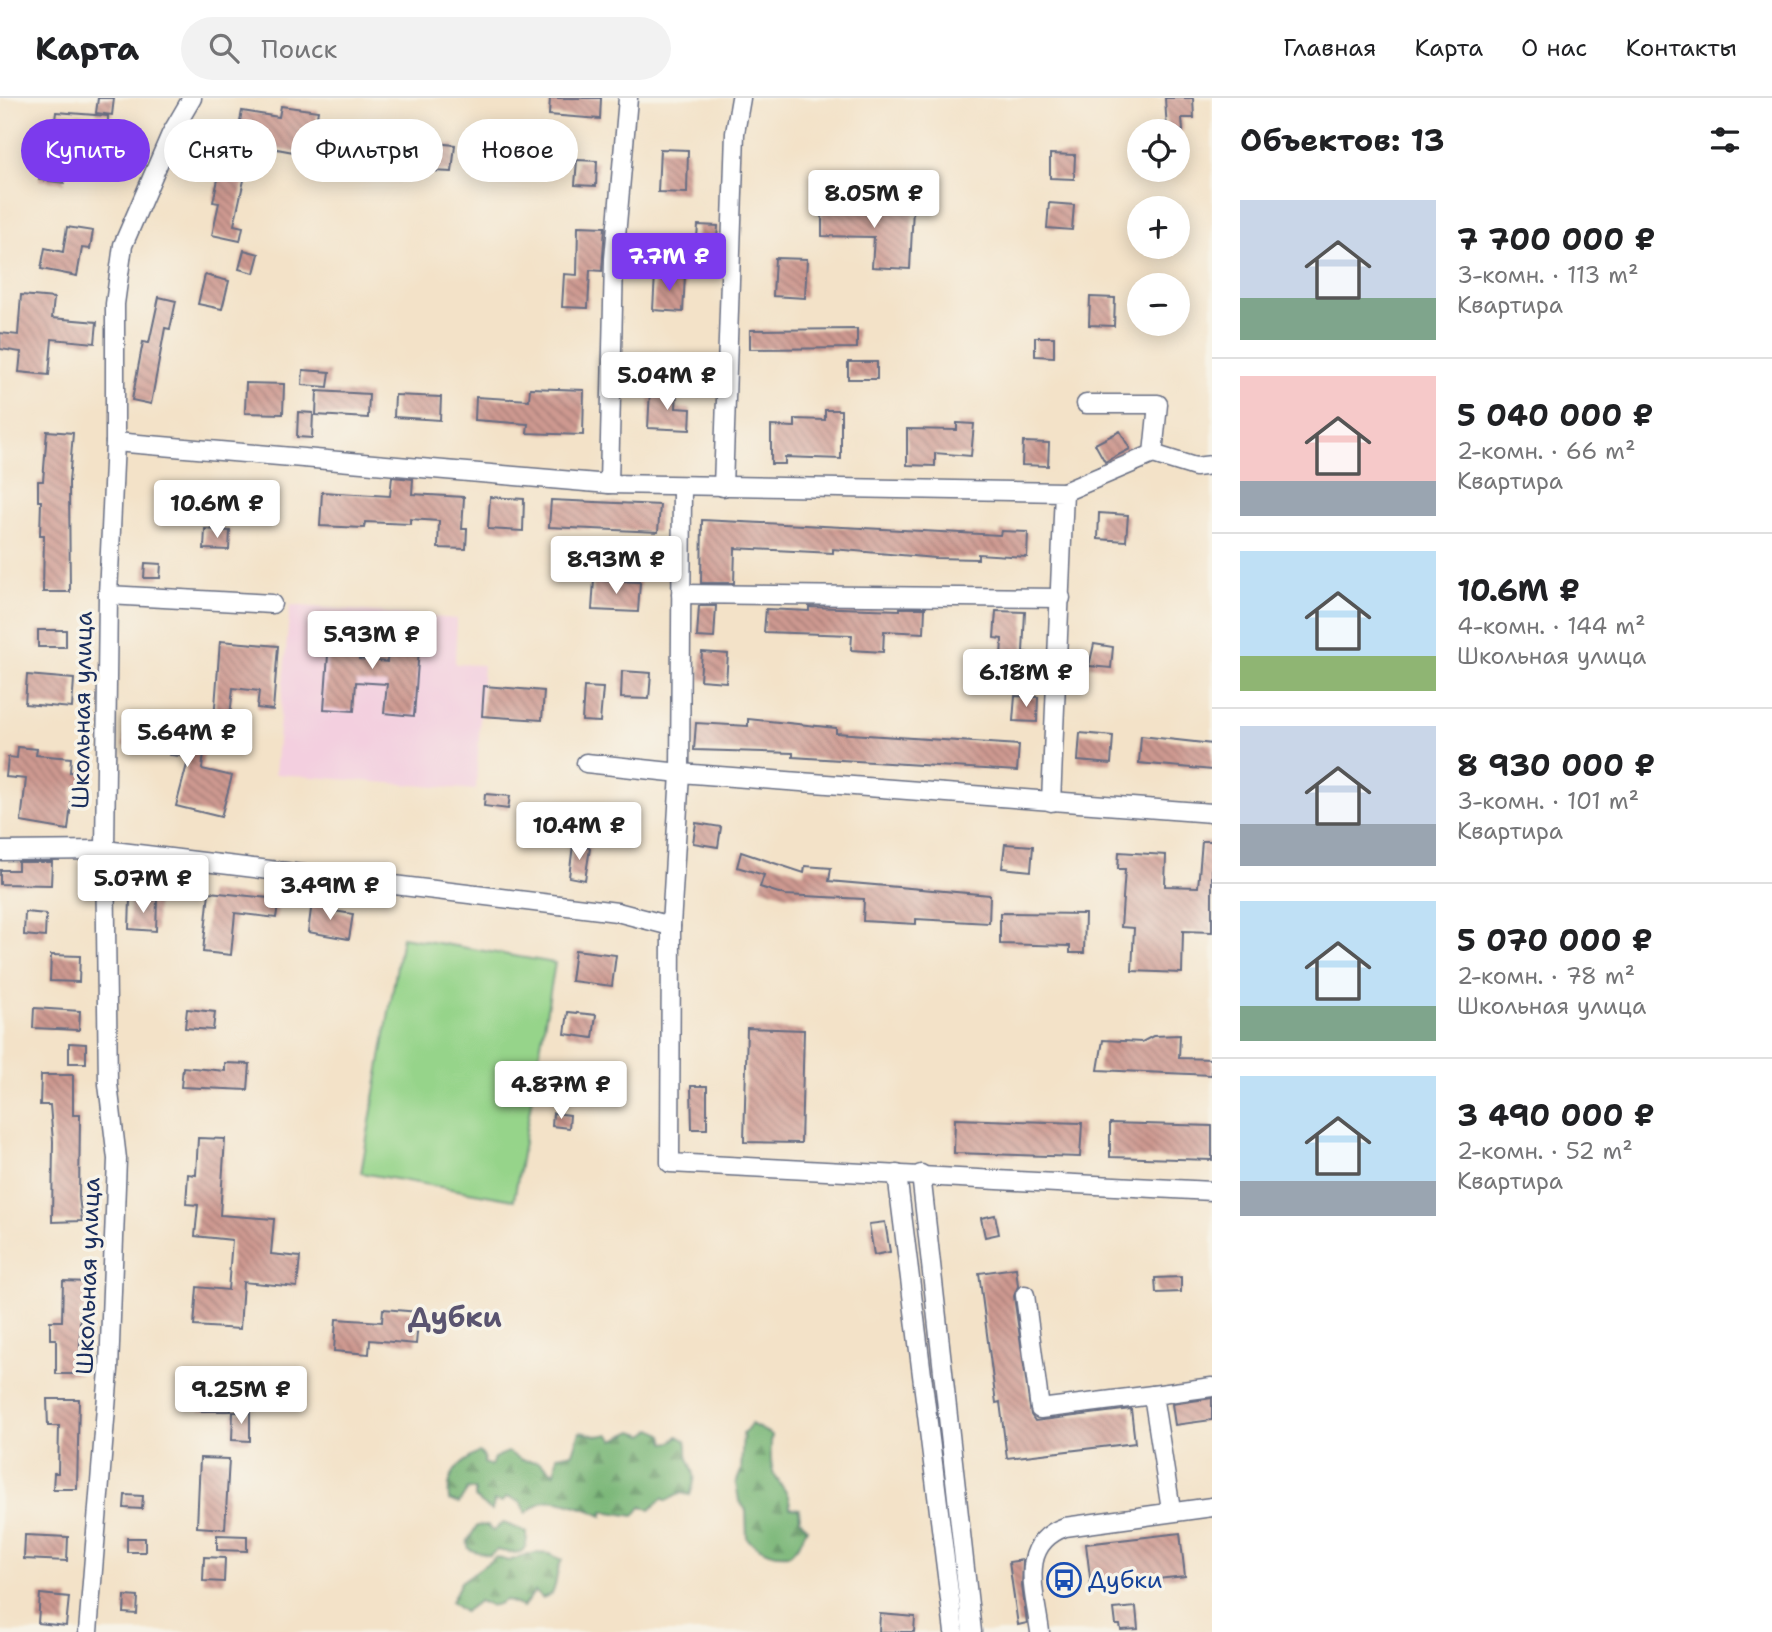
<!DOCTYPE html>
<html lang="ru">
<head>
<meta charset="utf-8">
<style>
  body { margin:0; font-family:"Shantell Sans",sans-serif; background:#f2f2f2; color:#202124; height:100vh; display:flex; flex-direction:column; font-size:26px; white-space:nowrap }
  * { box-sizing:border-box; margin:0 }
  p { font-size:23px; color:#757577 }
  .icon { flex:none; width:38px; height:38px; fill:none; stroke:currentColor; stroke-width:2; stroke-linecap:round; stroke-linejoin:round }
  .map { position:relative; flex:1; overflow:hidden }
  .sheet { display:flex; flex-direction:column; background:#fff; width:560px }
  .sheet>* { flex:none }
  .hud { position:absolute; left:21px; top:21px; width:665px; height:63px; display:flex; gap:14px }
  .controls { position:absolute; left:1127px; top:21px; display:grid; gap:14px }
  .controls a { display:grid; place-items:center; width:63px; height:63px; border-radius:50%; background:#fff; box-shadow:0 4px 18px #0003; font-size:35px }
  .price { position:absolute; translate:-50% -60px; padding:0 16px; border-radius:7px; background:#fff; color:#222; font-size:23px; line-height:46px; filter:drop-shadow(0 2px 4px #0008) }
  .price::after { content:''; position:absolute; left:50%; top:42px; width:21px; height:16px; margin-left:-10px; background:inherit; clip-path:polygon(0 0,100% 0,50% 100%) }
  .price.selected { background:#7c3aed; color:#fff }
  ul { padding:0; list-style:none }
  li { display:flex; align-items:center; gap:21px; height:175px; padding:0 28px }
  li+li { border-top:2px solid #e0e0e0 }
  li span { display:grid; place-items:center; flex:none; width:196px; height:140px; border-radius:0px; color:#555 }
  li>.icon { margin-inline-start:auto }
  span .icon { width:84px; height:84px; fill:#fffc; stroke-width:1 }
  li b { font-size:30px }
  h2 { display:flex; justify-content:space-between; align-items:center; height:84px; padding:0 28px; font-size:30px }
  .pill { padding:0 24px; border-radius:32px; background:#fff; box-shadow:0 4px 18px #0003; font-size:24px; line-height:63px }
  .pill.selected { background:#7c3aed; color:#fff }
  header { display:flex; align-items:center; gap:42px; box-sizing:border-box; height:98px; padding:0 35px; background:#fff; border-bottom:2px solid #e0e0e0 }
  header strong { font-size:33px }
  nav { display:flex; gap:38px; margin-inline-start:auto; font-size:24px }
  .search { width:490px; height:63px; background:#f2f2f2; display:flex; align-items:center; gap:18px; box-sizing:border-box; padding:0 24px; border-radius:38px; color:#757577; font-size:26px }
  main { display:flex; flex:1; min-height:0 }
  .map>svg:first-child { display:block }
  .built { fill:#f3cfdf }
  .green { fill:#96d48a; stroke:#588274; stroke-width:2 }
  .forest { fill:url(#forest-firs); stroke:#4a726a; stroke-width:2 }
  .building { fill:url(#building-back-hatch) }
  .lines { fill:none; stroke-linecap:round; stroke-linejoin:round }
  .minor-casing { stroke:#676e83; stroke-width:21 }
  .minor { stroke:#fff; stroke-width:18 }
  .labels { text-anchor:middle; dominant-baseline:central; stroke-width:7; stroke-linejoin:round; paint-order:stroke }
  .street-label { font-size:24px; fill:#1b2f5e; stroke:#f7f3e8 }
  .transit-label { font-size:24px; fill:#164399; stroke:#f7f3e8; text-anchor:start }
  .quarter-label { font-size:28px; font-weight:bold; fill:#5a5470; stroke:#f7f3e8 }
</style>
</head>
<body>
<header>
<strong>Карта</strong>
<div class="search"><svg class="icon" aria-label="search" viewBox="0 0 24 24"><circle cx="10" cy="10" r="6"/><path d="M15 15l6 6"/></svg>Поиск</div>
<nav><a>Главная</a><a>Карта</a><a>О нас</a><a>Контакты</a></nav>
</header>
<main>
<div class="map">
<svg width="1212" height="1534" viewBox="0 0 1212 1534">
  <defs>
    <pattern id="forest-firs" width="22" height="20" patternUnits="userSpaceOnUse" patternTransform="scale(1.75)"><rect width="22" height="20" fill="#78b676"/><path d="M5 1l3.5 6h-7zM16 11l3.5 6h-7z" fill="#629464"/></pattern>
    <pattern id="building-back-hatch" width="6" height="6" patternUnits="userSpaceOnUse" patternTransform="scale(1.75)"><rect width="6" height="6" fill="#ce9990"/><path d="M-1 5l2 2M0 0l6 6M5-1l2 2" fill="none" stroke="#a67d79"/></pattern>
  </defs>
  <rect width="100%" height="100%" fill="#f7f3e8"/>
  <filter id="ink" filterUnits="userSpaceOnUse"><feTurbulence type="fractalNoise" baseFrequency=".0143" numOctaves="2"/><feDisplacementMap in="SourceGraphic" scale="14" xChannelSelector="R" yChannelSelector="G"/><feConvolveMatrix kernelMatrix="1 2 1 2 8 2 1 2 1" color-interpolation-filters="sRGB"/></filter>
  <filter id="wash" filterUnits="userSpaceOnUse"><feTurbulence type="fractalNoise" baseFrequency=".00686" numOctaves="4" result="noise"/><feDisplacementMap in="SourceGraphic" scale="28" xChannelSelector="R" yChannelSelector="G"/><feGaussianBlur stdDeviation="1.57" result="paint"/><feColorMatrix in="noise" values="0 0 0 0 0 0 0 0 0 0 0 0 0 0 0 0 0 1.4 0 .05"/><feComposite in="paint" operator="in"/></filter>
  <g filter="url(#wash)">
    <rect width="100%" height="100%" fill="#f3e2c8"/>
    <!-- built -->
    <polygon class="built" points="290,507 457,521 455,566 483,567 476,692 275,676"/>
    <!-- green -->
    <polygon class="green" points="402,839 555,865 514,1102 361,1075"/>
    <!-- forest -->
    <g class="forest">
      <path d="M751,1326l21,11c-2,11 -2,29 2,39 7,14 16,17 16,34l9,1 1,10 7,9 -8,17 -9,9c-18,2 -29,-4 -43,-15l-1,-29 -7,-9 -3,-18 5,-12 2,-37z"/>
      <path d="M653,1331l10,6 2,8 7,-1 6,-6 8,5c2,5 0,12 2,17 7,17 9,18 2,37l-9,-2 -15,8 -3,-3 -13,12 -8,-4 -8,10 -31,-5v5c-10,-5 -45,-18 -58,-15 -5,1 -14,9 -19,12l-5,-11 -14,-5 -5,5 -8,-1 -2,10 -17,-13v-8l-7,-1 -9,14 -10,-3c-3,-27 8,-35 30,-48l5,5v6l7,3 3,-8 14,-6 14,8 17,2 16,11 2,-17 16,-3 7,-21 19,4 10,-2 5,6 19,-9 11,4z"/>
      <path d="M503,1425l24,9c1,24 -9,23 -30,18l-8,6 -20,-7 -2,-7 10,-16 10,-1 6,6z"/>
      <path d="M535,1455l15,1 12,6c-7,12 -4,22 -10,34l-10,4 -7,-7 -12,16 -18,-7c-10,7 -15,7 -26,1l-15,11 -13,-10 10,-20 35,-25 12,4z"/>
    </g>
    <g id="blocks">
      <!-- building -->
      <g class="building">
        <polygon points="98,0 114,0 112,17 96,15"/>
        <polygon points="550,0 601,0 600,21 549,17"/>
        <polygon points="1165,0 1193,0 1194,20 1182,20 1183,33 1167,33"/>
        <polygon points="281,8 318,13 310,57 255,47 251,74 246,73 234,127 243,129 240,143 212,137 219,105 213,104 219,77 222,78 227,47 235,48 242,13 279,19"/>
        <polygon points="56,14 108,18 107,76 67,71 72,31 54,30"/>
        <polygon points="434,45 455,47 452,74 432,73"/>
        <polygon points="660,51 688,52 687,95 658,94"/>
        <polygon points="1050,56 1075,57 1074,81 1050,80"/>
        <polygon points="577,62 597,63 596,88 575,87"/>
        <polygon points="41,66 66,69 64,85 39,82"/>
        <polygon points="822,105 913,110 910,171 872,169 874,139 822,138"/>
        <polygon points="1049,105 1074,107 1072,132 1047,130"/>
        <polygon points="698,127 718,128 717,141 697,140"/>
        <polygon points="578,128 605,129 602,173 590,172 588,210 562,209 564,176 577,177"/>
        <polygon points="67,129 93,133 90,151 82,150 77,178 41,171 45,150 63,154"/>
        <polygon points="244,152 259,156 254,175 239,171"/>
        <polygon points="775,160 807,161 805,200 773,198"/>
        <polygon points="655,176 685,177 683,214 653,212"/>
        <polygon points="205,177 229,183 222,211 198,206"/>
        <polygon points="21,197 54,200 52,220 97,224 95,245 52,241 49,277 19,274 21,254 0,251 0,235 18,237"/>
        <polygon points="159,199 176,203 170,231 165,230 151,306 132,302 143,244 149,245"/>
        <polygon points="1090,199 1115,200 1114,228 1089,227"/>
        <polygon points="857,231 857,250 750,251 750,232"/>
        <polygon points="1035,239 1054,239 1054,259 1035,258"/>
        <rect x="848" y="264" width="29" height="17"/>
        <polygon points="303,272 330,274 328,289 302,287"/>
        <polygon points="246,285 284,286 283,316 245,315"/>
        <polygon points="530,290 584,292 583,337 527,335 528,326 475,322 476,299 529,302"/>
        <polygon points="650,292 677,293 676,310 691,311 690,332 648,330"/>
        <polygon points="317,293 369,296 368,320 316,317"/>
        <polygon points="395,297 441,299 440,322 394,319"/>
        <polygon points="825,312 841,312 841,361 785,359 785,366 771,366 771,328 795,329 795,321 825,322"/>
        <polygon points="298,314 313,315 312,340 297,339"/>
        <polygon points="957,325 974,326 971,358 935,355 935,368 907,367 907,331 957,332"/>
        <polygon points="47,333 73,335 69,384 70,494 43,494 44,437 40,437 41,403 38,403 38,383 43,383"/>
        <polygon points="1120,333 1130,351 1105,364 1095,346"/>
        <polygon points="1023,344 1049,345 1048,368 1022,367"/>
        <polygon points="392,379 413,381 412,396 464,399 462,431 467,431 466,451 438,450 439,423 410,421 410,426 365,424 364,430 320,428 322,394 390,398"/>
        <polygon points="235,388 272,390 270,425 234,423"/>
        <polygon points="490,399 524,401 523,433 488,431"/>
        <polygon points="551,402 660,407 658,434 549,429"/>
        <polygon points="1099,415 1128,417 1126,443 1098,441"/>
        <polygon points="702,422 1000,437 1001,433 1028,434 1027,459 978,456 978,461 935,460 833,451 833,455 735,450 734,485 701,485"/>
        <polygon points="205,431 230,433 229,452 204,451"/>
        <polygon points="145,465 161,466 160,480 144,480"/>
        <polygon points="594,482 640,484 638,514 592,512"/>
        <polygon points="699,508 716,508 714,540 697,539"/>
        <polygon points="809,509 900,512 900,510 925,510 924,535 884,533 883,554 851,552 852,537 764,534 766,511 809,513"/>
        <polygon points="996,513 1025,514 1023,554 1029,555 1027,582 1000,581 1002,541 994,540"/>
        <polygon points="330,530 361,532 359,561 387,564 390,534 420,537 414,618 384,615 387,586 356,584 354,613 324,611"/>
        <rect x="38" y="532" width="28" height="17"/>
        <polygon points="220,543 278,548 273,612 257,610 259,593 233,590 228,637 213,635"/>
        <polygon points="1094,546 1113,549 1111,570 1089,568"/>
        <polygon points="702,554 728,556 726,584 700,582"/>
        <polygon points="622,573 651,575 649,601 621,600"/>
        <polygon points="27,577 74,581 72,610 25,606"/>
        <polygon points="484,588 544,593 542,622 482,618"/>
        <polygon points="584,589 603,590 600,624 582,623"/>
        <polygon points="1015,598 1038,599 1037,624 1013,623"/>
        <polygon points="748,621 836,630 836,635 1019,647 1017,673 793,659 793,655 694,652 696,625 748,628"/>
        <polygon points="125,629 206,639 202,671 232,678 221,719 176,708 189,659 170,657 171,653 123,648"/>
        <polygon points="1080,635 1113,638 1111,666 1078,663"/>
        <polygon points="1141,638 1212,646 1212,672 1139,665"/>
        <polygon points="18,649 37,651 36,657 71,660 70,674 84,675 83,689 73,688 68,732 21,724 26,681 6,679 8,659 17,660"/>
        <polygon points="485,696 510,698 508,711 484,708"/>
        <polygon points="696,725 721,729 718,749 693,745"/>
        <polygon points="1202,743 1212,743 1212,834 1183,833 1182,875 1132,873 1134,830 1121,829 1125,771 1118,771 1119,754 1166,757 1165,788 1198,789"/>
        <polygon points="1005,746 1033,748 1031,773 1002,770"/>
        <polygon points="573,747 590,750 585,782 569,779"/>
        <polygon points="741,754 804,775 805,768 831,770 829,783 990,797 989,825 916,821 916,826 863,823 864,801 785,797 760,789 764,777 737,769"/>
        <polygon points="18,764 52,764 51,787 0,786 0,772 18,772"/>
        <polygon points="209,794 279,801 276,820 235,815 231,857 203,854"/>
        <polygon points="130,801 157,802 156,833 129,831"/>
        <polygon points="312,804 328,806 327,812 353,816 349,841 308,834"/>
        <polygon points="25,814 46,816 45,839 24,837"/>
        <polygon points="1000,815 1085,816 1084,855 1070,855 1070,848 1000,846"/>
        <polygon points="575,852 616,857 612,888 571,883"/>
        <polygon points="51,857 80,858 79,884 50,883"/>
        <polygon points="34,910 80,913 79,932 33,930"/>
        <polygon points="187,911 215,914 213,932 185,930"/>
        <polygon points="568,914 596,917 593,940 565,936"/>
        <polygon points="747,930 804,932 801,1045 744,1044"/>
        <polygon points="1180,937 1179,960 1212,961 1212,977 1098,972 1103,942 1142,944 1153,938"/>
        <polygon points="69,945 86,946 86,965 69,965"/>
        <polygon points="225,965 250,966 248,992 181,989 183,969 225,973"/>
        <polygon points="41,977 73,977 73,1017 80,1017 79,1099 82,1123 52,1124 53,1043 50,1007 40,1007"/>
        <polygon points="691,988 707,988 707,1031 692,1031"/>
        <polygon points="553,1015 570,1017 569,1030 552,1028"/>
        <polygon points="955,1021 1082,1025 1080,1059 954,1055"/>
        <polygon points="1110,1025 1212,1028 1212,1062 1110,1059"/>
        <polygon points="198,1040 225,1041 220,1117 274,1121 271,1156 300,1159 297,1189 243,1184 240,1231 194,1228 197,1189 228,1192 232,1142 195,1138 198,1107 186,1106 188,1076 196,1077"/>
        <polygon points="995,1117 999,1136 985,1139 981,1120"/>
        <polygon points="885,1124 890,1154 874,1157 869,1126"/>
        <polygon points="1016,1170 1018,1188 1014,1198 1031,1317 1035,1323 1131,1311 1135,1345 1007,1360 1000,1304 996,1305 979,1175"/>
        <polygon points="1181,1179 1181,1194 1156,1195 1155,1180"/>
        <polygon points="63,1183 88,1184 87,1212 80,1212 80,1276 56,1276 56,1241 50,1241 50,1223 62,1223"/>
        <polygon points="383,1211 419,1214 416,1246 370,1242 369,1256 334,1253 336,1221 382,1224"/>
        <rect x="200" y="1292" width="31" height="21"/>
        <polygon points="1212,1300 1212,1322 1175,1327 1172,1306"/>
        <polygon points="47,1301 79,1301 77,1391 53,1391 54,1375 58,1375 59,1328 48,1328"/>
        <polygon points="233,1314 250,1314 250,1343 232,1342"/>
        <polygon points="200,1360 229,1361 225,1431 197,1429"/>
        <polygon points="125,1397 143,1398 142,1411 124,1410"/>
        <polygon points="1180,1435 1185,1478 1091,1488 1086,1446"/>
        <polygon points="25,1437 68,1439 67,1463 24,1461"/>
        <polygon points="217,1437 247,1438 247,1453 217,1452"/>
        <rect x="127" y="1440" width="18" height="14"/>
        <polygon points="204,1459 225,1460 224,1484 203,1483"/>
        <polygon points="1023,1462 1022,1488 1027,1525 1018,1527 1009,1464"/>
        <polygon points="40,1496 69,1499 66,1528 38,1525"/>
        <polygon points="125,1498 138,1499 137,1516 124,1515"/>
        <polygon points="1136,1509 1138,1531 1121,1532 1120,1527 1116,1527 1114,1511"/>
        <polygon points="880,1516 915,1519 914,1534 879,1534"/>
      </g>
    </g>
  </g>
  <g filter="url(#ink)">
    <use href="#blocks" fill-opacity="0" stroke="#676e83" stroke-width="2"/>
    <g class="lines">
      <!-- minor casing -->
      <g class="minor-casing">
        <g id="minor">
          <polyline points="1086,306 1158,306 1153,356"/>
          <polyline points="115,344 609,386 1064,394 1051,704"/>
          <polyline points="609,386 614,161 628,0"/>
          <polyline points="682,389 680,675 671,828 670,1065 1212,1093"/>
          <polyline points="723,389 735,35 741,0"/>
          <polyline points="1064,394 1153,356 1195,369 1212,367"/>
          <polyline points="681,496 1061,500"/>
          <polyline points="108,497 272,506"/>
          <polyline points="586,665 680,675 1212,715"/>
          <polyline points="0,753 105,752 617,814 671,828"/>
          <polyline points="897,1076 954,1534"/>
          <polyline points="921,1076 972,1534"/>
          <polyline points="1025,1197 1040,1311 1153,1297"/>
          <polyline points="1171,1412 1153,1297 1212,1289"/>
          <polyline points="88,1534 109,1272 117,1061 108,986 105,752 108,497 115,344 115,206 123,147 171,36 192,0"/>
          <path d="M1040,1534c-5,-40 -23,-88 25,-105l147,-20"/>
        </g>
      </g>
      <!-- minor -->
      <use href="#minor" class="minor"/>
    </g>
  </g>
  <!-- icons -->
  <defs>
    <g id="bus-ring" transform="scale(1.75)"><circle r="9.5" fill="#f7f3e8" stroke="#1a4fb4" stroke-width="1.5"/><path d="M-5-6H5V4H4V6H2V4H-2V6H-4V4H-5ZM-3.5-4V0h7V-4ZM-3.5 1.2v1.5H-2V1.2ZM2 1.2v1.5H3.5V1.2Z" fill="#1a4fb4"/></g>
  </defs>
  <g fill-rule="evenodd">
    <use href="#bus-ring" x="1064" y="1482"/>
  </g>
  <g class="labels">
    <!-- street labels -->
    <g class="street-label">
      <text transform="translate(82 612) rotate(-89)">Школьная улица</text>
      <text transform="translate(88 1178) rotate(-88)">Школьная улица</text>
    </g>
    <!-- transit labels -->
    <g class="transit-label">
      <text x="1088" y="1482">Дубки</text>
    </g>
    <!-- quarter labels -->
    <g class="quarter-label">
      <text x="455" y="1219">Дубки</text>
    </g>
  </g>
</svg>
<div class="controls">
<a><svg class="icon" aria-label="locate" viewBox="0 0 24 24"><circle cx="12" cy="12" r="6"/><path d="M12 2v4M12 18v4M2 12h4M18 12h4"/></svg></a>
<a>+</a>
<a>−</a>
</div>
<b class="price" style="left:874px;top:132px">8.05M ₽</b>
<b class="price selected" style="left:669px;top:195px">7.7M ₽</b>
<b class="price" style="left:667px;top:314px">5.04M ₽</b>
<b class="price" style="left:217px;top:442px">10.6M ₽</b>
<b class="price" style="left:616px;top:498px">8.93M ₽</b>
<b class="price" style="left:372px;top:573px">5.93M ₽</b>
<b class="price" style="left:1026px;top:611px">6.18M ₽</b>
<b class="price" style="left:187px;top:671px">5.64M ₽</b>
<b class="price" style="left:579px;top:764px">10.4M ₽</b>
<b class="price" style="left:143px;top:817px">5.07M ₽</b>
<b class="price" style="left:330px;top:824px">3.49M ₽</b>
<b class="price" style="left:561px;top:1023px">4.87M ₽</b>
<b class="price" style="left:241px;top:1328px">9.25M ₽</b>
<div class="hud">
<a class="pill selected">Купить</a>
<a class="pill">Снять</a>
<a class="pill">Фильтры</a>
<a class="pill">Новое</a>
</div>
</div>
<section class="sheet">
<h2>Объектов: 13<svg class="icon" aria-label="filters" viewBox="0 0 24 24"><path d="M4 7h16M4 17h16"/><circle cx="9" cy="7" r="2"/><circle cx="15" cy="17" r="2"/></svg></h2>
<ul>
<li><span style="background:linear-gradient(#c9d6e8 70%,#7fa58c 0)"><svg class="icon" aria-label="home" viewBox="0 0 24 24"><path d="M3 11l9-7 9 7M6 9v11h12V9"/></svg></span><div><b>7 700 000 ₽</b><p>3-комн. · 113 m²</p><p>Квартира</p></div></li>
<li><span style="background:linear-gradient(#f6c9c9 75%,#9aa5b1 0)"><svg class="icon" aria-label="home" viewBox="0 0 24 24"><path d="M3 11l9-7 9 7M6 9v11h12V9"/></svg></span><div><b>5 040 000 ₽</b><p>2-комн. · 66 m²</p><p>Квартира</p></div></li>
<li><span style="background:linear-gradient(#bfe0f5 75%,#8fb573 0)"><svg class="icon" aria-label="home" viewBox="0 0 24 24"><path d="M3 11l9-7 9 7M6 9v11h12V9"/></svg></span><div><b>10.6M ₽</b><p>4-комн. · 144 m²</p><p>Школьная улица</p></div></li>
<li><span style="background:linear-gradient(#c9d6e8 70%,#9aa5b1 0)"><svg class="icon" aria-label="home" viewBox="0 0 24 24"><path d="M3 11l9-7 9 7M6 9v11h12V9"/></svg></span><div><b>8 930 000 ₽</b><p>3-комн. · 101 m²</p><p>Квартира</p></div></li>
<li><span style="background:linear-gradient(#bfe0f5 75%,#7fa58c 0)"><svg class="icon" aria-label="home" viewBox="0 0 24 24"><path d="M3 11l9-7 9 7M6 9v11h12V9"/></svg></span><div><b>5 070 000 ₽</b><p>2-комн. · 78 m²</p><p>Школьная улица</p></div></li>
<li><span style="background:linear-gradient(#bfe0f5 75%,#9aa5b1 0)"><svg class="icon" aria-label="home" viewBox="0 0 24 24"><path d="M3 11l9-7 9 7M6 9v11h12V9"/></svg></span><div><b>3 490 000 ₽</b><p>2-комн. · 52 m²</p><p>Квартира</p></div></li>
</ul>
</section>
</main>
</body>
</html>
